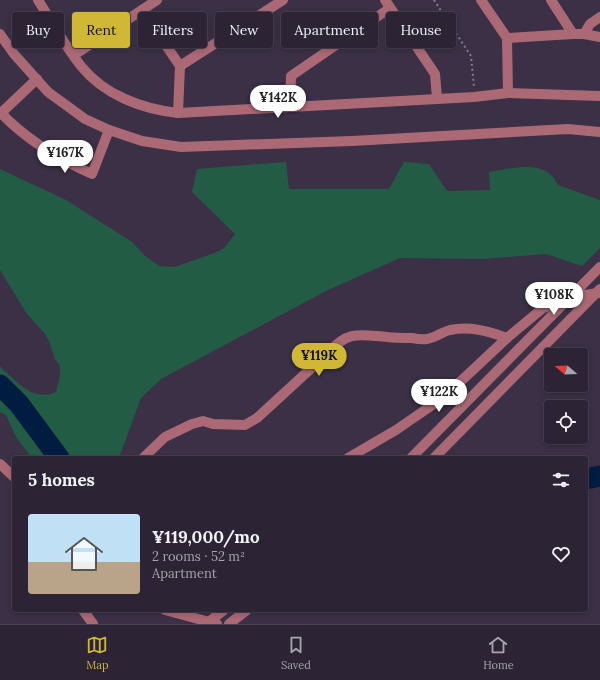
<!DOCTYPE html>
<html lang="en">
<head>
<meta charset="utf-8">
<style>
  body { margin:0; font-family:Lora,serif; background:#383040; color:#f1f3f6; height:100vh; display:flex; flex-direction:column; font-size:15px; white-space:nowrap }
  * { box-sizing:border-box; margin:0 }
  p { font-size:13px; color:#a6a4ac }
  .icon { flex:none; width:22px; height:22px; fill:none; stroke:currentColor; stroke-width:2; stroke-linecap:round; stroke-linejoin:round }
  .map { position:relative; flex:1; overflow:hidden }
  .drawer { position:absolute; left:12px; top:456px; width:576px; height:156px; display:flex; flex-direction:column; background:#2c2434; border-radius:4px; box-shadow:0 2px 6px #0003,0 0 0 1px #48414f }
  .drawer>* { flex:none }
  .top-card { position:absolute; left:12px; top:12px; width:576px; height:36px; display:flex; gap:8px }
  .needle { width:26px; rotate:289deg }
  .buttons { position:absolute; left:544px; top:348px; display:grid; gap:8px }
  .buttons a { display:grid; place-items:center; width:44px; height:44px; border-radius:4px; background:#2c2434; box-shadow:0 2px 6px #0003,0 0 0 1px #48414f; font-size:20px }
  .price { position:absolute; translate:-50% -34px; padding:0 9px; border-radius:14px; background:#fff; color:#222; font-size:13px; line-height:26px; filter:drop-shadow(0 1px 2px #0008) }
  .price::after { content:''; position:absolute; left:50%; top:24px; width:12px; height:9px; margin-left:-6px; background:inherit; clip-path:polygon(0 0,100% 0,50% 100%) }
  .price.current { background:#d1b736; color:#111 }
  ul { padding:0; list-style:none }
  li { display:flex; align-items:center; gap:12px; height:100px; padding:0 16px }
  li span { display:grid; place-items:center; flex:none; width:112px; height:80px; border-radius:4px; color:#555 }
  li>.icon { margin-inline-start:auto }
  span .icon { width:48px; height:48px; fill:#fffc; stroke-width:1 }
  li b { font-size:17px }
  h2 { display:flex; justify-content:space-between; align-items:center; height:48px; padding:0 16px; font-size:17px }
  .tag { padding:0 14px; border-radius:4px; background:#2c2434; box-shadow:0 2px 6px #0003,0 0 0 1px #48414f; font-size:14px; line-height:36px }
  .tag.current { background:#d1b736; color:#111 }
  .tab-bar { display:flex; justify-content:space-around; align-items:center; height:56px; border-top:1px solid #48414f; background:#2c2434; font-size:11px; color:#a6a4ac }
  .tab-bar a { display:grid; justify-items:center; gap:2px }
  .tab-bar .current { color:#d1b736 }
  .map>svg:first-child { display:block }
  .green { fill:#235c45 }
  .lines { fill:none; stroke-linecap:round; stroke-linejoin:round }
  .river { stroke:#001c40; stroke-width:21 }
  .path { stroke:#857c8e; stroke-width:2; stroke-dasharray:2 3; stroke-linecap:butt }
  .minor { stroke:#aa6975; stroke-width:10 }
  .minor-bridge { stroke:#aa6975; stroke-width:10 }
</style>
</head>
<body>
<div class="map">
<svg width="600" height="624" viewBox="0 0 600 624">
  <rect width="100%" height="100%" fill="#3b3045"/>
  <!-- green -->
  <path class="green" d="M286,162l3,27h100l15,-27 25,2 18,27 43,-1 -1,-18c19,-3 50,-12 64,5 2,2 3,6 5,8l42,15v48l-18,18 -36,-12 -63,5 -83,-1 -74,33 -165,88 -20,19 -22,60h-87l-16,-21 -10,-22 -6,-3v-46l3,4c16,13 31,32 53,22l4,-16v-10l-5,-7 -6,-18 -4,-7 -18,-20 -27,-44v-101l66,31 66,42 12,13 15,11 16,1 42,-15 7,-4 11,-14 -43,-42 5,-23z"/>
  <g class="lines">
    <!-- river -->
    <g class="river">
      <polyline points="0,385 19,404 59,458"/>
      <polyline points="586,479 600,476"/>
    </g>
    <!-- path -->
    <polyline class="path" points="434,0 471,56 474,87"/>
    <!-- minor -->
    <g class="minor">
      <path d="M38,0c14,22 27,46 43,66 23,29 61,43 97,47l296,-16 34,-4 92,3"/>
      <polyline points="385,0 435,74 437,98"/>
      <polyline points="481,0 507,38 508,93"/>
      <polyline points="551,0 573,34"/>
      <polyline points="142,10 180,66 178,113"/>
      <polyline points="0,34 14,54 48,92 85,119 109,130 142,141 181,147 352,141 568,129 600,132"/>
      <polyline points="584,34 590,24 600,17"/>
      <polyline points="507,38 573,34 584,34 600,37"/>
      <polyline points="74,55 157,0"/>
      <polyline points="180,66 283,0"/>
      <polyline points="290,107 291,76 390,8"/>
      <path d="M0,112c25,27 59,47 92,62l17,-44"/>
      <polyline points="1,113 37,79"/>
      <path d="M143,458l22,-21 27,-13 11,-3 10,3 32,1 12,-7 72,-66c20,-22 31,-17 58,-15 8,1 17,1 25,1 5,1 10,2 15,1 8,-1 15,-7 23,-9 20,-4 38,1 57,8"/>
      <polyline points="348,458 396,430 444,397 507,338 543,308 584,295 600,293"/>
      <polyline points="0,464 14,477"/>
      <polyline points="83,610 93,624"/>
      <polyline points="165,610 217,624"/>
      <polyline points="229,624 247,610"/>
    </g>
    <!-- minor-bridge -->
    <g class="minor-bridge">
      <polyline points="411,458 600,267"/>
      <polyline points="434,458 600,289"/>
      <polyline points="206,624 224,610"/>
    </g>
  </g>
</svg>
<div class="buttons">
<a><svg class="needle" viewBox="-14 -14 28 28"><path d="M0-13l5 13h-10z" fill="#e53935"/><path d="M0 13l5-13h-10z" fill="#a6a4ac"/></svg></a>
<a><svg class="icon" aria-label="locate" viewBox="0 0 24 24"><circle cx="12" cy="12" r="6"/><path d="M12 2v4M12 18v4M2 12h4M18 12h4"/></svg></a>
</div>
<b class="price" style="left:278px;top:119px">¥142K</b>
<b class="price" style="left:65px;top:174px">¥167K</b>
<b class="price" style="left:554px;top:316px">¥108K</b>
<b class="price current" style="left:319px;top:377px">¥119K</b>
<b class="price" style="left:439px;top:413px">¥122K</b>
<div class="top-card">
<a class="tag">Buy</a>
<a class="tag current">Rent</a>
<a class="tag">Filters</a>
<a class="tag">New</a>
<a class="tag">Apartment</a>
<a class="tag">House</a>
</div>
<section class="drawer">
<h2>5 homes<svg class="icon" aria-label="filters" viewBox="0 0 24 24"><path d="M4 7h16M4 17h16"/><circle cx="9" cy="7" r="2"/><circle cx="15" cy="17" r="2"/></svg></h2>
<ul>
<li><span style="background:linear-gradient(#bfe0f5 60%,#b9a48a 0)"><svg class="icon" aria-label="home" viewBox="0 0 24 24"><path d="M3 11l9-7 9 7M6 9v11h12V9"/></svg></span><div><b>¥119,000/mo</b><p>2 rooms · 52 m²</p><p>Apartment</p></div><svg class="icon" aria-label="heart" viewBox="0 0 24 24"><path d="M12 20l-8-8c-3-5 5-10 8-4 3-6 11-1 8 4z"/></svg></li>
</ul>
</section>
</div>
<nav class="tab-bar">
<a class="current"><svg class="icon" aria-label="map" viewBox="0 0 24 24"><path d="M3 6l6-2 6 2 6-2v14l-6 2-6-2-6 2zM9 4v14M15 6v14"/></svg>Map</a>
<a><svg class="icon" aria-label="saved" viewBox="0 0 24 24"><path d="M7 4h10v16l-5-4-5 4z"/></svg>Saved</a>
<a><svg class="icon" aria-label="home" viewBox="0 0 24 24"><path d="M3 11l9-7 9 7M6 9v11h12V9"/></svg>Home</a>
</nav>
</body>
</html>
